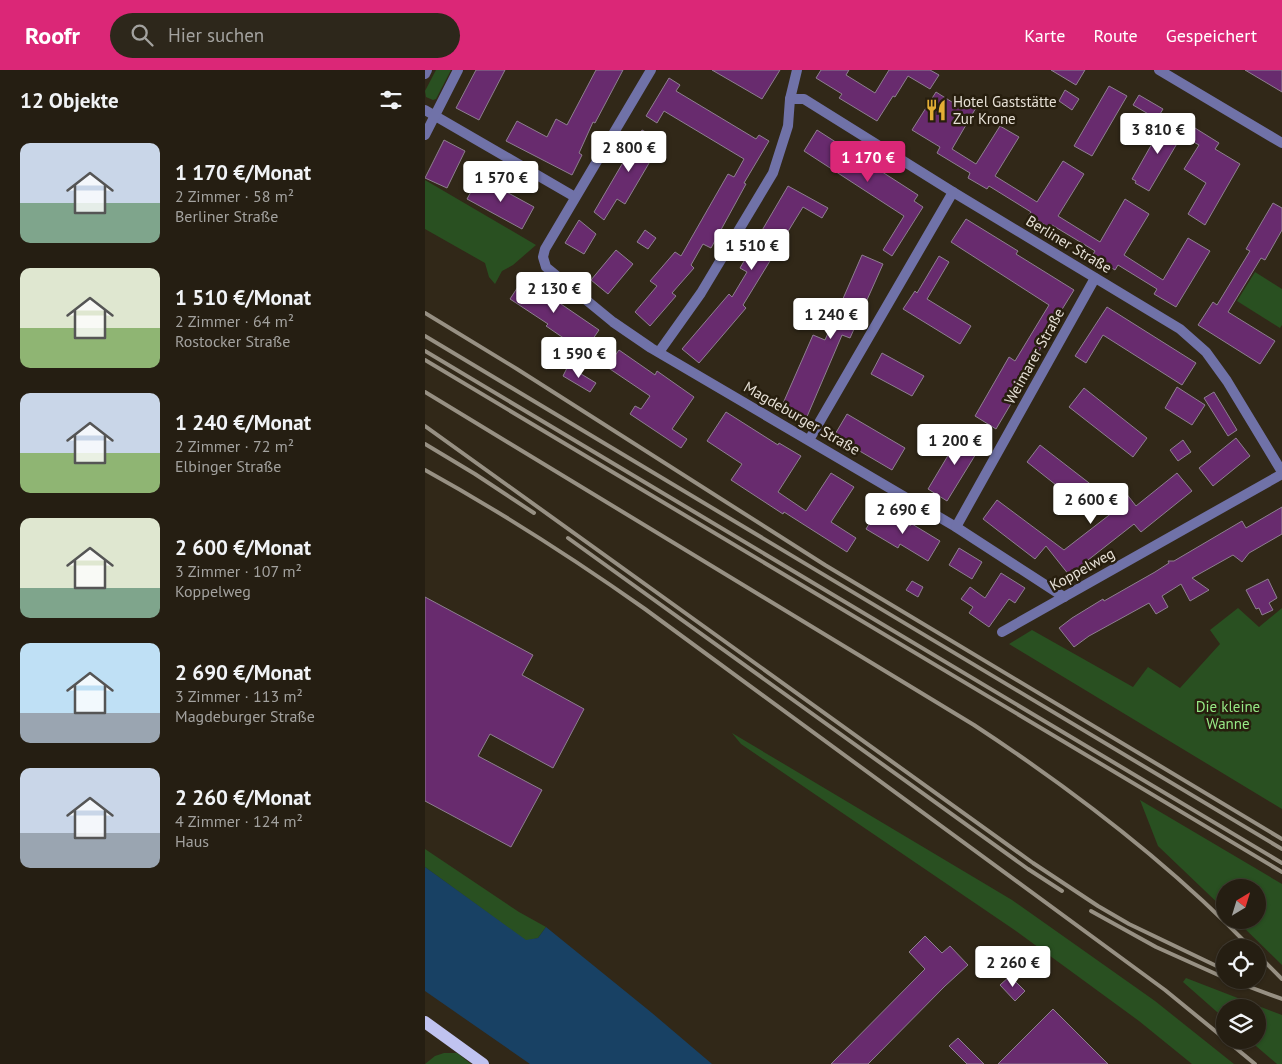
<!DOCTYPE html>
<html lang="de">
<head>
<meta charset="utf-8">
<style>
  body { margin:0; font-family:"PT Sans",sans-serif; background:#2d271b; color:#f1f3f6; height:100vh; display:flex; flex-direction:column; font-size:19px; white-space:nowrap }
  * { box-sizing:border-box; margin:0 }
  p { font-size:16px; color:#a3a29f }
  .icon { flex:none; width:28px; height:28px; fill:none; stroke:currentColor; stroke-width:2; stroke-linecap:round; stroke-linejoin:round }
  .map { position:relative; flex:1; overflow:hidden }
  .details { display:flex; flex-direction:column; background:#251e12; width:425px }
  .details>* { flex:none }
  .needle { width:32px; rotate:38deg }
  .buttons { position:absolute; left:791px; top:809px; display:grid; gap:10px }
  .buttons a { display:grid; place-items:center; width:50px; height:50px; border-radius:50%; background:#251e12; box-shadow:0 1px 4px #0004,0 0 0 1px #423c32; font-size:25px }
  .price { position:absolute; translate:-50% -42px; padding:0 11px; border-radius:5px; background:#fff; color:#222; font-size:16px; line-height:32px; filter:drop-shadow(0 1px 2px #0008) }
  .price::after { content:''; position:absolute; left:50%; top:30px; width:15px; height:11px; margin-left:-8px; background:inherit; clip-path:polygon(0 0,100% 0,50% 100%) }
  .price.on { background:#db2777; color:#fff }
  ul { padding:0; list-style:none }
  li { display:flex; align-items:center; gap:15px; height:125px; padding:0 20px }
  li span { display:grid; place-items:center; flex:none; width:140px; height:100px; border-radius:10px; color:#555 }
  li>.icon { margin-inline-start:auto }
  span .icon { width:60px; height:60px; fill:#fffc; stroke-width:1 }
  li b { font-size:21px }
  h2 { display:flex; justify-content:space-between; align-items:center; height:60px; padding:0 20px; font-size:21px }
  header { display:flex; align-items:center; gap:30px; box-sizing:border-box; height:70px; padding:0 25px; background:#db2777; color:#fff }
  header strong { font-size:24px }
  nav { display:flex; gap:28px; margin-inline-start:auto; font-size:18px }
  .search { width:350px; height:45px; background:#2d271b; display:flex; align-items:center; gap:12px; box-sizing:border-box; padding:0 18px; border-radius:28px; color:#a3a29f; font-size:19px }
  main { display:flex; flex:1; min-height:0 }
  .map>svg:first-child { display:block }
  .green { fill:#295021 }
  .water { fill:#184164 }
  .building { fill:#682b6e; stroke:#8e7f90 }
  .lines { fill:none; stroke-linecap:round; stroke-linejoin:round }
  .minor { stroke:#7072a8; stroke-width:10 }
  .tertiary { stroke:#7072a8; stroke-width:10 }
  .primary { stroke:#c0c3f0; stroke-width:12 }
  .rail { stroke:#979083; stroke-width:4 }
  .labels { text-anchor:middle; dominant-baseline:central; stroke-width:5; stroke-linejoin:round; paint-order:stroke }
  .poi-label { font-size:15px; fill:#e6e0d6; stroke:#271e0e; text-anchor:start }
  .street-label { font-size:15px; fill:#e6e0d6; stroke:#271e0e }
  .park-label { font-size:15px; fill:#97ea86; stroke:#271e0e }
</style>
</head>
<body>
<header>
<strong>Roofr</strong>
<div class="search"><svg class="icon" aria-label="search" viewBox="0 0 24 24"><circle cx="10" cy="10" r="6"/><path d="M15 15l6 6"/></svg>Hier suchen</div>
<nav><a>Karte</a><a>Route</a><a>Gespeichert</a></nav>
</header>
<main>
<section class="details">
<h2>12 Objekte<svg class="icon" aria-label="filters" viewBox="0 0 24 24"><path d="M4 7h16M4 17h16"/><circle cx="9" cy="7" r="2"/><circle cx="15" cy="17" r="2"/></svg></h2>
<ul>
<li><span style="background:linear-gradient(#c9d6e8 60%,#7fa58c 0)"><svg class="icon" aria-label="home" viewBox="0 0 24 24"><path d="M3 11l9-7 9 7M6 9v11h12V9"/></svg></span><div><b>1 170 €/Monat</b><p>2 Zimmer · 58 m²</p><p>Berliner Straße</p></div></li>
<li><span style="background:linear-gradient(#dfe7d0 60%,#8fb573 0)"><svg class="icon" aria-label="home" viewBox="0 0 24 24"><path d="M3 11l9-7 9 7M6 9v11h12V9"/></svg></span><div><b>1 510 €/Monat</b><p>2 Zimmer · 64 m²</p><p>Rostocker Straße</p></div></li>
<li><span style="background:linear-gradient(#c9d6e8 60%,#8fb573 0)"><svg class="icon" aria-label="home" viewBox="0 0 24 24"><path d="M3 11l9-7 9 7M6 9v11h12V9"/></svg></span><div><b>1 240 €/Monat</b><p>2 Zimmer · 72 m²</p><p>Elbinger Straße</p></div></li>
<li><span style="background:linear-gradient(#dfe7d0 70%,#7fa58c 0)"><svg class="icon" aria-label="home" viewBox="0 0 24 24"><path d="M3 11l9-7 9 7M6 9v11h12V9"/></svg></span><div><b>2 600 €/Monat</b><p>3 Zimmer · 107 m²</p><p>Koppelweg</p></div></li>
<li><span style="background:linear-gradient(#bfe0f5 70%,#9aa5b1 0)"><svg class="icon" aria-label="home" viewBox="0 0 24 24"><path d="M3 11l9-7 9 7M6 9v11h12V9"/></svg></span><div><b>2 690 €/Monat</b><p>3 Zimmer · 113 m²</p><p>Magdeburger Straße</p></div></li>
<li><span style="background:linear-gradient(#c9d6e8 65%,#9aa5b1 0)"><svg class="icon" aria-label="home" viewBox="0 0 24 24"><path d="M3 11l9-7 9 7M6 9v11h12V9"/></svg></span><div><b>2 260 €/Monat</b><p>4 Zimmer · 124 m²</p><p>Haus</p></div></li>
</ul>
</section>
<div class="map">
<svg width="857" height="994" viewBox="0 0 857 994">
  <rect width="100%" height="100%" fill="#312818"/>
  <!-- green -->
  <g class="green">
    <polygon points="11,0 26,0 11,29 8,30 1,27 0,21"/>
    <polygon points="0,110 111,175 88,195 77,201 70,214 64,207 60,193 0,159"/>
    <polygon points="830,202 857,219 857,255 855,258 812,231"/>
    <polygon points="813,538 834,557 857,538 857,739 584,574 607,560 708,617 723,597 755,618 795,574 785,560"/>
    <polygon points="307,663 587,830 730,931 809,994 767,994 714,951 591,861 316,674"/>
    <polygon points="715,730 857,814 857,895 811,850 832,850 832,818 800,818 800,840 733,776"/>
    <polygon points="0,779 94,842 121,857 113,868 101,871 0,797"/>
    <polygon points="761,908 857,945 857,994 852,994 824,970 832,970 832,938 800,938 800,949 758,912"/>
    <polygon points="19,983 32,983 46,994 0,994 10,986"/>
  </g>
  <!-- water -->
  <polygon class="water" points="0,797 101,870 113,868 121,857 227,943 287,994 105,994 0,921"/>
  <!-- building -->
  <g class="building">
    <polygon points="51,0 80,0 54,50 31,38"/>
    <polygon points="171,0 198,0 170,53 168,52 154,83 157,85 147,105 81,71 92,51 122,67 131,49 142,55"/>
    <polygon points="287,0 355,0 337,29"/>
    <polygon points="396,0 424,0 421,5 450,23 464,0 505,0 514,5 505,19 483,6 470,27 468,26 452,51 414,28 417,24 391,8"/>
    <polygon points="626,0 660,0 651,15"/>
    <polygon points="820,0 857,0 857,22"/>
    <polygon points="244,8 255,15 251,21 331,69 334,65 344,71 319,113 321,114 286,178 278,174 266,195 269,198 247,223 251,226 225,256 210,242 232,216 225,211 250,182 256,186 303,104 309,107 319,89 239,41 232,53 221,46"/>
    <polygon points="684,16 702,26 667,86 649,76"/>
    <polygon points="640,20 654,29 647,40 634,31"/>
    <polygon points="511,22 538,39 543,30 552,36 527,79 551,94 575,56 594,67 570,106 612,132 638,91 659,104 633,146 675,172 700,129 724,144 699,185 738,210 763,168 785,181 751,237 729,224 732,219 693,195 690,200 667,186 670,181 627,155 625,158 604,145 606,142 564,116 562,119 543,108 545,103 512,83 515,77 487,60"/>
    <polygon points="714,25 738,39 732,49 708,35"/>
    <polygon points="741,49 760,60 724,121 710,113 711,111 707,109"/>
    <polygon points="770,58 794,73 790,79 815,94 780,155 763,144 781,113 759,99 774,75 763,69"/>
    <polygon points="217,60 237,71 200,134 192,129 179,150 169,142"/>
    <polygon points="392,60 493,125 489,131 498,137 467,186 458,180 479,146 379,81"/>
    <polygon points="19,70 40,81 22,118 0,108"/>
    <polygon points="54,107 109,137 97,159 42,129"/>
    <polygon points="363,116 403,138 397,148 378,137 318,235 321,238 274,293 257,279 304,224 307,227 322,202 315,198"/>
    <polygon points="848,133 857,138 857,160 840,190 836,188 803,242 850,271 835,294 773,255 788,232 792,235 825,181 821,179"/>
    <polygon points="541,149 593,181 591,184 649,220 615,275 617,276 603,298 606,300 571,359 550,346 584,287 590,291 624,235 526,172"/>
    <polygon points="154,150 171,164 159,184 140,173"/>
    <polygon points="220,160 231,168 223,179 212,172"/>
    <polygon points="191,180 208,194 183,224 166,210"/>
    <polygon points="437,185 458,194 425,268 417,265 381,349 356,338 388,265 400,270"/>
    <polygon points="514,186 524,192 502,229 546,256 535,274 478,239 490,221 492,223"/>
    <polygon points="100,206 138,231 136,234 174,260 159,282 121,256 123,254 85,229"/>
    <polygon points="682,237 771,293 757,315 678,265 661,293 650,286"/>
    <polygon points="194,280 230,305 232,301 269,327 247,359 262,369 256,378 205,344 210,336 216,339 225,326 182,297"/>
    <polygon points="457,283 499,306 487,326 446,304"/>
    <polygon points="143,296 171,313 165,322 138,306"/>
    <polygon points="752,317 780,335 767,355 740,338"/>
    <polygon points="659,318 722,368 708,387 644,337"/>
    <polygon points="789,322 812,360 803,366 779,328"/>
    <polygon points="301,342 353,375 354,373 376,386 353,422 381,441 406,403 429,417 406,452 431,468 422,482 359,442 358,444 306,410 317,394 282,371"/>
    <polygon points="422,344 480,378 467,400 409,366"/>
    <polygon points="537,362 557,374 522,431 503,419"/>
    <polygon points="811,368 825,386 788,416 774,398"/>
    <polygon points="758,370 766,382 753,391 745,380"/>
    <polygon points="615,375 668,416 655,434 602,392"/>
    <polygon points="752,403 767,421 716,462 709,454 644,505 621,476 610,489 558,449 572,430 639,480 692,439 683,428 697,418 711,436"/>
    <polygon points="857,437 857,464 824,483 817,492 808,485 767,508 784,520 765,531 756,514 737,526 743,537 731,544 724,533 664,566 649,577 634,558 647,548 678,529 679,531 730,502 744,493 743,491 749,491 817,451 821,458"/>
    <polygon points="454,438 485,456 487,454 515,471 503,491 475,474 473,478 441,459"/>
    <polygon points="534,478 557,492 547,509 524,495"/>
    <polygon points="576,503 600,518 590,533 584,529 564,557 544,543 548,537 536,529 545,517 560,528"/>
    <polygon points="843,509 852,528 844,533 848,540 837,545 834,538 831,539 821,520"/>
    <polygon points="487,511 498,517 493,527 481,520"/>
    <polygon points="0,527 108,585 97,605 159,639 128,698 65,664 53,686 117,720 86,777 0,731"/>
    <polygon points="500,866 517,883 525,876 543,895 520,916 443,994 406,994 500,899 484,882"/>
    <polygon points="585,906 600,921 590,931 575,915"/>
    <polygon points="628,939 683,994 573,994"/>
    <polygon points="533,968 559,994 542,994 524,976"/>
  </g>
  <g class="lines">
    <!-- minor -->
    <g class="minor">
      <polyline points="226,0 120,179 118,187 121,197 188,252 226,278 531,457 639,527"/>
      <polyline points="0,4 2,0"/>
      <polyline points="365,29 379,29 528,122 755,259 781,282 802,311 857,402"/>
      <polyline points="0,40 150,127"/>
      <polyline points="0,65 33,0"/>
      <polyline points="234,282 276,223 348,103 363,56 365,29 372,0"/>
      <polyline points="384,370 528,122"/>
      <polyline points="531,457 670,208"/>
      <polyline points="577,562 857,404"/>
    </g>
    <!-- tertiary -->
    <polyline class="tertiary" points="734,0 857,73"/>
    <!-- primary -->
    <polyline class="primary" points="0,952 58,994"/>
    <!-- rail -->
    <g class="rail">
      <polyline points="0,243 92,299 400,495 857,769"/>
      <polyline points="0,266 857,779"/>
      <polyline points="0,281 857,793"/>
      <polyline points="0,290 857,802"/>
      <path d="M0,322l549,333c99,65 194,137 277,223"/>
      <polyline points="0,356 608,793 673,836 704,854 800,900"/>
      <polyline points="0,374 50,404 109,443"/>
      <path d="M0,400c76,42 149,89 220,139l520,381 60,49"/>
      <polyline points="143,468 603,799 637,821"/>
      <polyline points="666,841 731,877 800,908"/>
      <polyline points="832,884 857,909"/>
      <polyline points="806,910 857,929"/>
      <polyline points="801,970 830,994"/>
    </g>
  </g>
  <!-- icons -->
  <defs>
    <g id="restaurant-bare" transform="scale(1.725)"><path d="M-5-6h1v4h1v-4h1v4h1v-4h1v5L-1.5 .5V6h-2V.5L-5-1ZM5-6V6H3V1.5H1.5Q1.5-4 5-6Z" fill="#e4ae35" stroke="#271e0e" stroke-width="2.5" paint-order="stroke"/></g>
  </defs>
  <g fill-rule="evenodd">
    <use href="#restaurant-bare" x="511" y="40"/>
  </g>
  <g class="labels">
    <!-- poi labels -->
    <g class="poi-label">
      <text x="528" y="31">Hotel Gaststätte<tspan x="528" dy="17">Zur Krone</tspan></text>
    </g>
    <!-- street labels -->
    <g class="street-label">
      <text transform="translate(644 174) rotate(31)">Berliner Straße</text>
      <text transform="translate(609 286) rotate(-61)">Weimarer Straße</text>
      <text transform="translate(377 348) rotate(30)">Magdeburger Straße</text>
      <text transform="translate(657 499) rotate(-29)">Koppelweg</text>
    </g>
    <!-- park labels -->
    <g class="park-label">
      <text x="803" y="636">Die kleine<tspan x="803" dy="17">Wanne</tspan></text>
    </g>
  </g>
</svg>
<div class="buttons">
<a><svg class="needle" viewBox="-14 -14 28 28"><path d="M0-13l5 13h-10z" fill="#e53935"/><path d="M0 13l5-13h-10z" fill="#a3a29f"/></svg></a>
<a><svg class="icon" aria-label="locate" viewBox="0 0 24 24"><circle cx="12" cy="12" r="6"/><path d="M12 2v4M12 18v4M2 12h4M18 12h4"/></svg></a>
<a><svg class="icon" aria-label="layers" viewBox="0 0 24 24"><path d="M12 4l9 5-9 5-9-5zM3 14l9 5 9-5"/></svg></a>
</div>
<b class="price" style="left:733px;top:85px">3 810 €</b>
<b class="price" style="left:204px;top:103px">2 800 €</b>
<b class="price on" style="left:443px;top:113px">1 170 €</b>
<b class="price" style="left:76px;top:133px">1 570 €</b>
<b class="price" style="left:327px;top:201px">1 510 €</b>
<b class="price" style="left:129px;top:244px">2 130 €</b>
<b class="price" style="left:406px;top:270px">1 240 €</b>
<b class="price" style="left:154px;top:309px">1 590 €</b>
<b class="price" style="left:530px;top:396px">1 200 €</b>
<b class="price" style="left:666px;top:455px">2 600 €</b>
<b class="price" style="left:478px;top:465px">2 690 €</b>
<b class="price" style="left:588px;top:918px">2 260 €</b>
</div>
</main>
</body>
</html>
